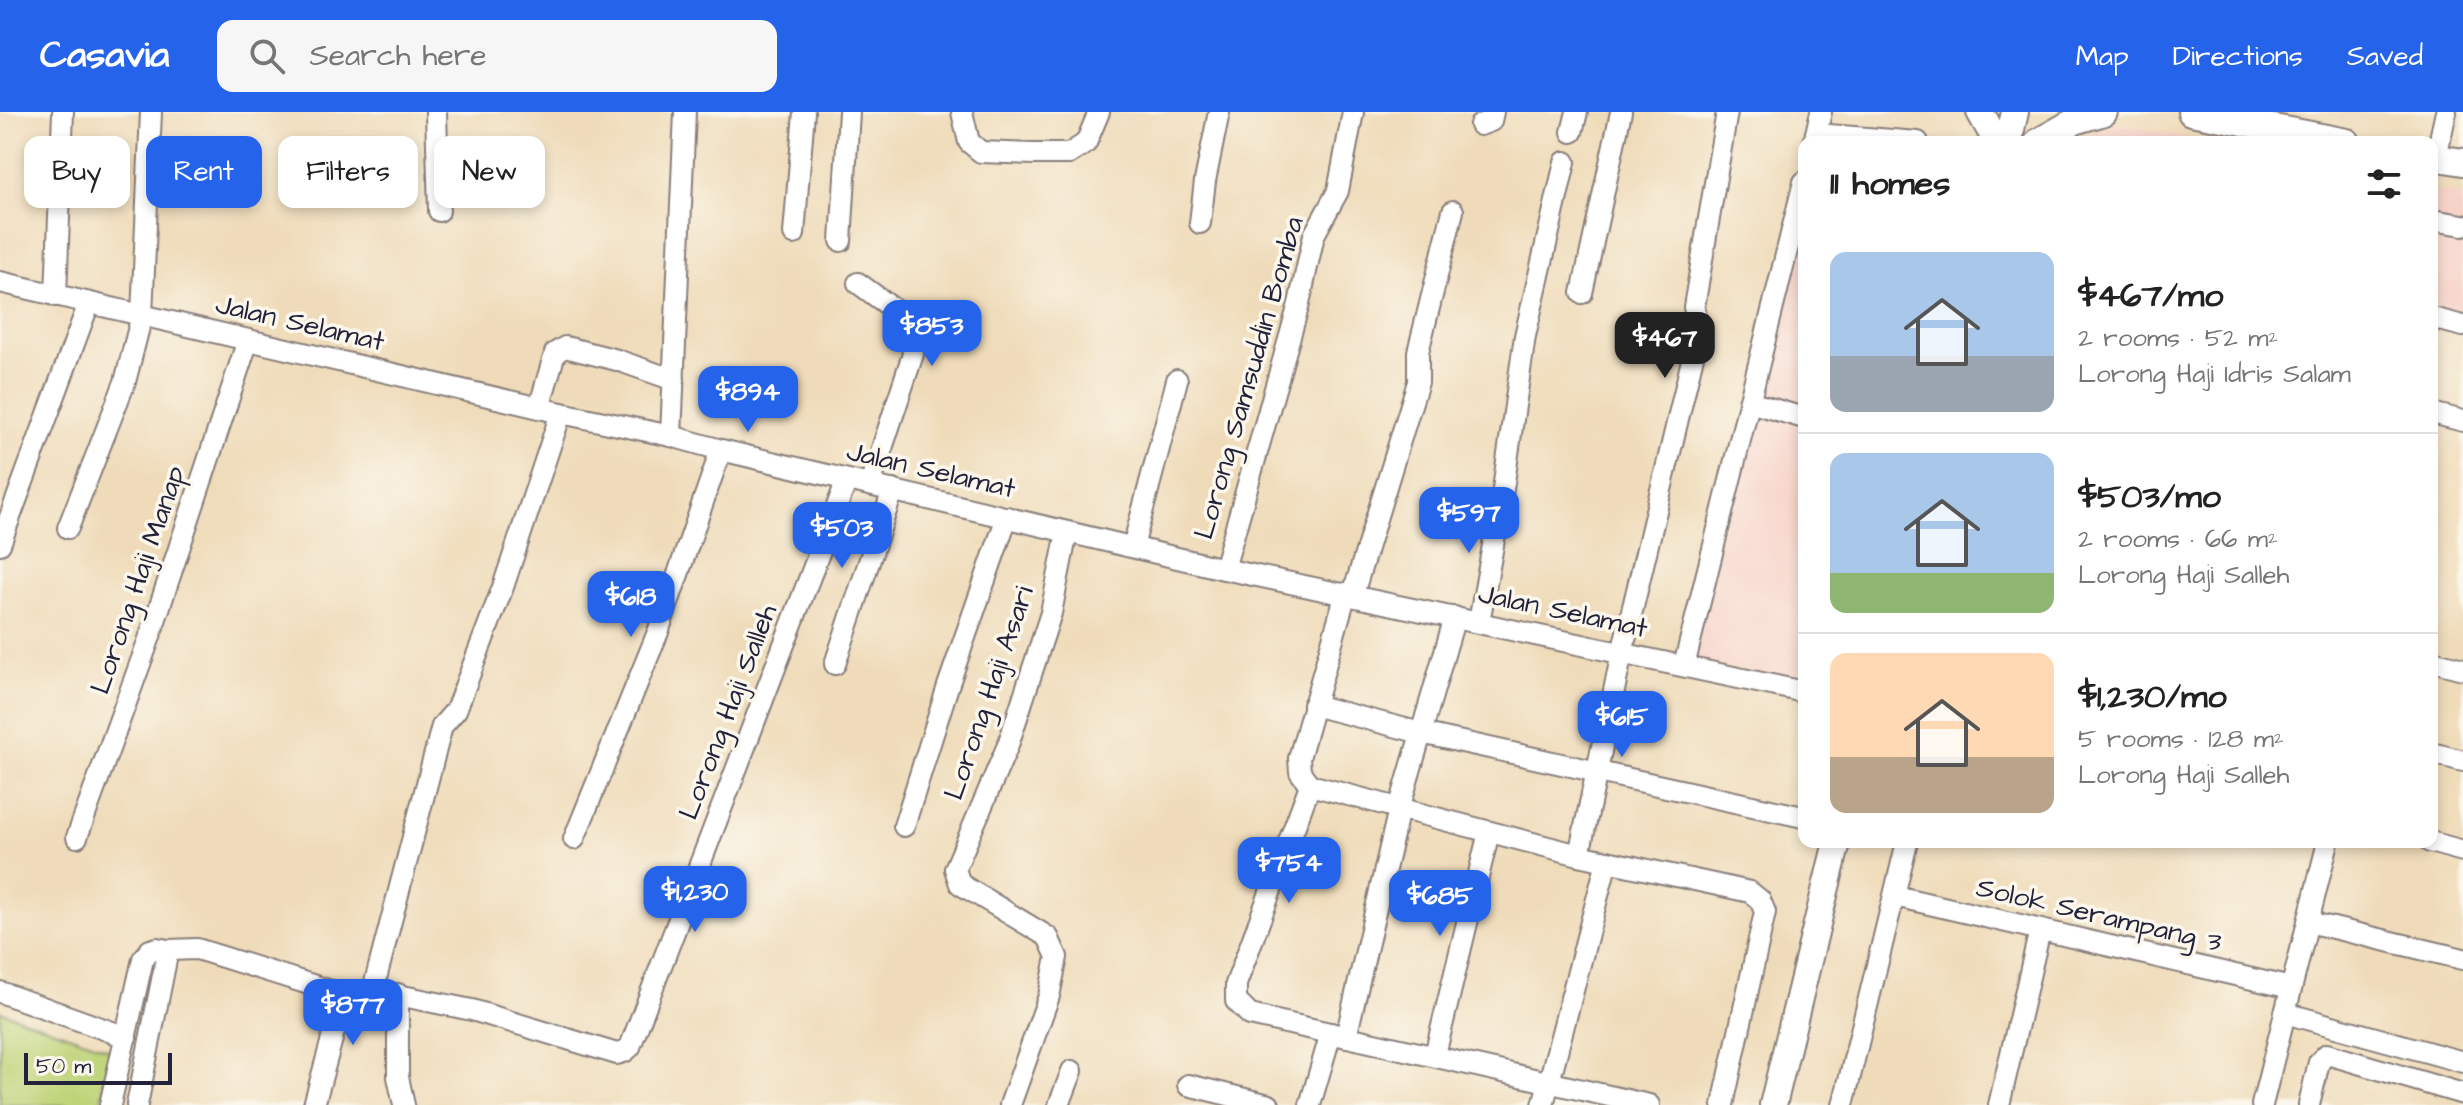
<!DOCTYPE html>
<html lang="en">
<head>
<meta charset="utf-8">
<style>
  body { margin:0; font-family:"Architects Daughter",sans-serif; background:#f6f6f6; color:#222; height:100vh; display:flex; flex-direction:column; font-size:30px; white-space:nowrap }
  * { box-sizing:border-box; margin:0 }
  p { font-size:26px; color:#767676 }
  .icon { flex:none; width:44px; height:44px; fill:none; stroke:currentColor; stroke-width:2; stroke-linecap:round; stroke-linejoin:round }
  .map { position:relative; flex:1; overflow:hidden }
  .details { position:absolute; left:1798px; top:24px; width:640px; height:712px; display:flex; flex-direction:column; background:#fff; border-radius:16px; box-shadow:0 4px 12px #0003 }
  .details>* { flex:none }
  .hud { position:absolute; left:24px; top:24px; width:760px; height:72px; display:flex; gap:16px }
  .scale { position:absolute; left:24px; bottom:20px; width:148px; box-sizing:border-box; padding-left:8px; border:4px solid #22223b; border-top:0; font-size:22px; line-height:28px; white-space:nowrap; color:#22223b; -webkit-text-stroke:6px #fbf7ec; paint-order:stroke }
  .price { position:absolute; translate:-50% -68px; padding:0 18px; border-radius:16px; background:#2563eb; color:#fff; font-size:26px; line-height:52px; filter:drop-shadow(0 2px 4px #0008) }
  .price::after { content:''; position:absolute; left:50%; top:48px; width:24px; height:18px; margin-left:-12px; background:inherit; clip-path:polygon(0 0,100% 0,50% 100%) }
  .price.active { background:#222; color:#fff }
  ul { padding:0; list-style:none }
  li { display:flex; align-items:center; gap:24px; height:200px; padding:0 32px }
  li+li { border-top:2px solid #e0e0e0 }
  li span { display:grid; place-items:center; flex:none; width:224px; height:160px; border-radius:16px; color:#555 }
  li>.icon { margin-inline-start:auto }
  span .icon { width:96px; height:96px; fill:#fffc; stroke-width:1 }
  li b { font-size:34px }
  h2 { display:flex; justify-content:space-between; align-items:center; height:96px; padding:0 32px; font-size:34px }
  .chip { padding:0 28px; border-radius:16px; background:#fff; box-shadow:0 4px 12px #0003; font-size:28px; line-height:72px }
  .chip.active { background:#2563eb; color:#fff }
  header { display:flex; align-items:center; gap:48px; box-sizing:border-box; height:112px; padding:0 40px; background:#2563eb; color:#fff }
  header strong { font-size:38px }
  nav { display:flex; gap:44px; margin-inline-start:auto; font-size:28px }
  .search { width:560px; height:72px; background:#f6f6f6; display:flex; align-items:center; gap:20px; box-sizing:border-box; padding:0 28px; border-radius:16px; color:#767676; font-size:30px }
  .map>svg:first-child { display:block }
  .built { fill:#f7d1c8 }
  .garden { fill:#bdd376; stroke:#707a58; stroke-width:2 }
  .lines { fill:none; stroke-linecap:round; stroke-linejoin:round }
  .minor-casing { stroke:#887e7a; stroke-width:24 }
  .major-casing { stroke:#887e7a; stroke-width:30 }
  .minor { stroke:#fff; stroke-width:20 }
  .major { stroke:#fff; stroke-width:26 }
  .labels { text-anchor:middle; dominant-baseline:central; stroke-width:7; stroke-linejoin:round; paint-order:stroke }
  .street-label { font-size:28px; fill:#22223b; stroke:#fbf7ec }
</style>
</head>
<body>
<header>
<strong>Casavia</strong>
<div class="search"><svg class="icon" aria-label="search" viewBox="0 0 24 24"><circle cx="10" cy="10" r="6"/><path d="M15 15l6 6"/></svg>Search here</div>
<nav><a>Map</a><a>Directions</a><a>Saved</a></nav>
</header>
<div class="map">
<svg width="2463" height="993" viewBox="0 0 2463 993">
  <rect width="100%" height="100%" fill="#fbf7ec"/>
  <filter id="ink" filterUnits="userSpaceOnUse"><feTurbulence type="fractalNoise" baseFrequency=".0125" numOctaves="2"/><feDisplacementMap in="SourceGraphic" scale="16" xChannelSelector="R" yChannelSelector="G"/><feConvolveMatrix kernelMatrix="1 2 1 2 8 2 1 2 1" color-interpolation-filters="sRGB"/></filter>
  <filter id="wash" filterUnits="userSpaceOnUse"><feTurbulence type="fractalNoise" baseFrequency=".006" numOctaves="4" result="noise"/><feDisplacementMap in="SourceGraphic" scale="32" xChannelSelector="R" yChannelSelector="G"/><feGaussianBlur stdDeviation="1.8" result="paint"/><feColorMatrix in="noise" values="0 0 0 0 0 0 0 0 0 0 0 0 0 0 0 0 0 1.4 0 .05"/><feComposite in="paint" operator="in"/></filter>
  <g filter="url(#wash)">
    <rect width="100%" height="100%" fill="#efdbb9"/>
    <!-- built -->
    <g class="built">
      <polygon points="2117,11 2206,30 2065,30"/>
      <polygon points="2432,77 2463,84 2463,207 2432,200"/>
      <polygon points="1804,90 1804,568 1794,570 1691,547"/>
    </g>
    <!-- garden -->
    <polygon class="garden" points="0,899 112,938 100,993 0,993"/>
  </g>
  <g filter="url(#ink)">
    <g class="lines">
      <!-- minor casing -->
      <g class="minor-casing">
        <g id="minor">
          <polyline points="436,0 439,99"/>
          <polyline points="962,0 969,30 981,40 1034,42 1069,42 1086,31 1099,0"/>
          <polyline points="1480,13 1491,9 1493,0"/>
          <polyline points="1572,20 1577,0"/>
          <polyline points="1816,22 1918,30"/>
          <polyline points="1814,30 1821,0"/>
          <polyline points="2436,45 2446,0"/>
          <polyline points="2432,108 2463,113"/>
          <polyline points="1200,111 1205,69 1219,0"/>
          <polyline points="794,122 804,0"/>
          <polyline points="841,129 849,0"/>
          <polyline points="0,170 561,301 671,324 721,338 1224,457 1804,580"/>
          <polyline points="858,171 903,204 910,217 913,242 870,373"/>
          <polyline points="1582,181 1621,0"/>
          <polyline points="56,184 63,0"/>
          <polyline points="2432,206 2463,214"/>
          <polyline points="1749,290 1804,306"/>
          <polyline points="539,296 555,241 565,235 617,248 674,268"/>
          <polyline points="2432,301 2463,309"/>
          <polyline points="671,324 685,0"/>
          <polyline points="68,416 125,270 142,203 151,0"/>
          <polyline points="0,432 89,191"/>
          <polyline points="1133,435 1177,268"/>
          <polyline points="1224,457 1299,192 1314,123 1338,79 1353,0"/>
          <polyline points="1353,482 1418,270 1418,240 1453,99"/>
          <polyline points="1479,510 1502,384 1525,224 1565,50"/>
          <polyline points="2432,549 2463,557"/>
          <polyline points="835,552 893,378"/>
          <polyline points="1684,554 1804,70"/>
          <polyline points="1313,593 1421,621 1803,705"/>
          <polyline points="2432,641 2463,649"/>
          <polyline points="1310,673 1300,660 1299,646 1346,481"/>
          <polyline points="904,714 948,574 1007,405"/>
          <polyline points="77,725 148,530 248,228"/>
          <polyline points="574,727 658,520 721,338"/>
          <polyline points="2430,730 2463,739"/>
          <polyline points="1579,743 1622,541 1699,219 1694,195 1727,0"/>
          <polyline points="1895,784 2291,876"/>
          <polyline points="2308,810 2463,847"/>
          <polyline points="373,878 442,614 456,598 503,475 561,301"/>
          <polyline points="0,880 126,925"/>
          <polyline points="398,882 398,965 404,993"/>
          <polyline points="2285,901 2463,950"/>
          <polyline points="1346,925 1399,697 1455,505"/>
          <polyline points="1435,943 1489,720"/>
          <polyline points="1188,973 1269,993"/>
          <polyline points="110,993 143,847 150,838 157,836 168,838 197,837 344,883"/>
          <polyline points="137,993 168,838"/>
          <polyline points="314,993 344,883 373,878 472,898 617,942 624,940 630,935 847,368"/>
          <polyline points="1010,993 1049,884 1057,845 1048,825 960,772 955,757 1008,633 1051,501 1067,420"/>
          <polyline points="1059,993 1072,959"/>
          <polyline points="1310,993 1331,921"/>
          <polyline points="1543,993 1607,749"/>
          <polyline points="1649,993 1250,903 1236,889 1236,872 1310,673 1579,743 1750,780 1760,788 1765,800 1723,993"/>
          <polyline points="1843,993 1907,730"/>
          <polyline points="1999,993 2040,818"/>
          <polyline points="2262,993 2328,730"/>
          <polyline points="2309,993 2319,950 2327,942 2463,982"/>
        </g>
      </g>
      <!-- major casing -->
      <g class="major-casing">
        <g id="major">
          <polyline points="1980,0 1997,30"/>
          <polyline points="2191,0 2347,30"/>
          <polyline points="2008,30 2015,0"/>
          <polyline points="2038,30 2077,8 2104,0"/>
          <polyline points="2432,45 2463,50"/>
          <polyline points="1773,993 1837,730"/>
        </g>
      </g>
      <!-- minor -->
      <use href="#minor" class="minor"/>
      <!-- major -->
      <use href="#major" class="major"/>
    </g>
  </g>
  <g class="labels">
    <!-- street labels -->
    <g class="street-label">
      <text transform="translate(300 211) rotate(13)">Jalan Selamat</text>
      <text transform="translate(1249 266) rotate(-74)">Lorong Samsuddin Bomba</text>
      <text transform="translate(931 358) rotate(13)">Jalan Selamat</text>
      <text transform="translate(138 468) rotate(-71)">Lorong Haji Manap</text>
      <text transform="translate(1563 499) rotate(12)">Jalan Selamat</text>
      <text transform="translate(989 581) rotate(-71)">Lorong Haji Asari</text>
      <text transform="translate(728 600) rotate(-69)">Lorong Haji Salleh</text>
      <text transform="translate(2099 803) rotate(13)">Solok Serampang 3</text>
    </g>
  </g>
</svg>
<div class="scale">50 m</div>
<b class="price" style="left:932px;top:256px">$853</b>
<b class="price active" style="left:1665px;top:268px">$467</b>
<b class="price" style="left:748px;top:322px">$894</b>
<b class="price" style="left:1469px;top:443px">$597</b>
<b class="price" style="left:842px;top:458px">$503</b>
<b class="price" style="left:631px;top:527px">$618</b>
<b class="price" style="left:1622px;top:647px">$615</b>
<b class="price" style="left:1289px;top:793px">$754</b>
<b class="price" style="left:695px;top:822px">$1,230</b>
<b class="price" style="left:1440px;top:826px">$685</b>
<b class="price" style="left:353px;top:935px">$877</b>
<div class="hud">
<a class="chip">Buy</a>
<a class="chip active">Rent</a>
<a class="chip">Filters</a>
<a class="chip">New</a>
</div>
<section class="details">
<h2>11 homes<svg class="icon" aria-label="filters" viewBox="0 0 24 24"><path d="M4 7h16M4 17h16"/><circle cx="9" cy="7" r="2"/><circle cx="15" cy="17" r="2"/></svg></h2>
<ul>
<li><span style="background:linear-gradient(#a9c7e8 65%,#9aa5b1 0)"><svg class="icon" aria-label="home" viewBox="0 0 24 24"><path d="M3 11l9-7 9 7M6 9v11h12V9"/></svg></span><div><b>$467/mo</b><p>2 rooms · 52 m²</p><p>Lorong Haji Idris Salam</p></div></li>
<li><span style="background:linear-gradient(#a9c7e8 75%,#8fb573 0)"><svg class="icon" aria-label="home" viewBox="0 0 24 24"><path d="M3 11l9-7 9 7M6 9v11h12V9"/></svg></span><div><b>$503/mo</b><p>2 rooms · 66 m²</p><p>Lorong Haji Salleh</p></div></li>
<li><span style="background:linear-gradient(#ffd9b3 65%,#b9a48a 0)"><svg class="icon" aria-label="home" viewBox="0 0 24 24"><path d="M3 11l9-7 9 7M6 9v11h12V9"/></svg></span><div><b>$1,230/mo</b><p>5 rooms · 128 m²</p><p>Lorong Haji Salleh</p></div></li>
</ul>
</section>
</div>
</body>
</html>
